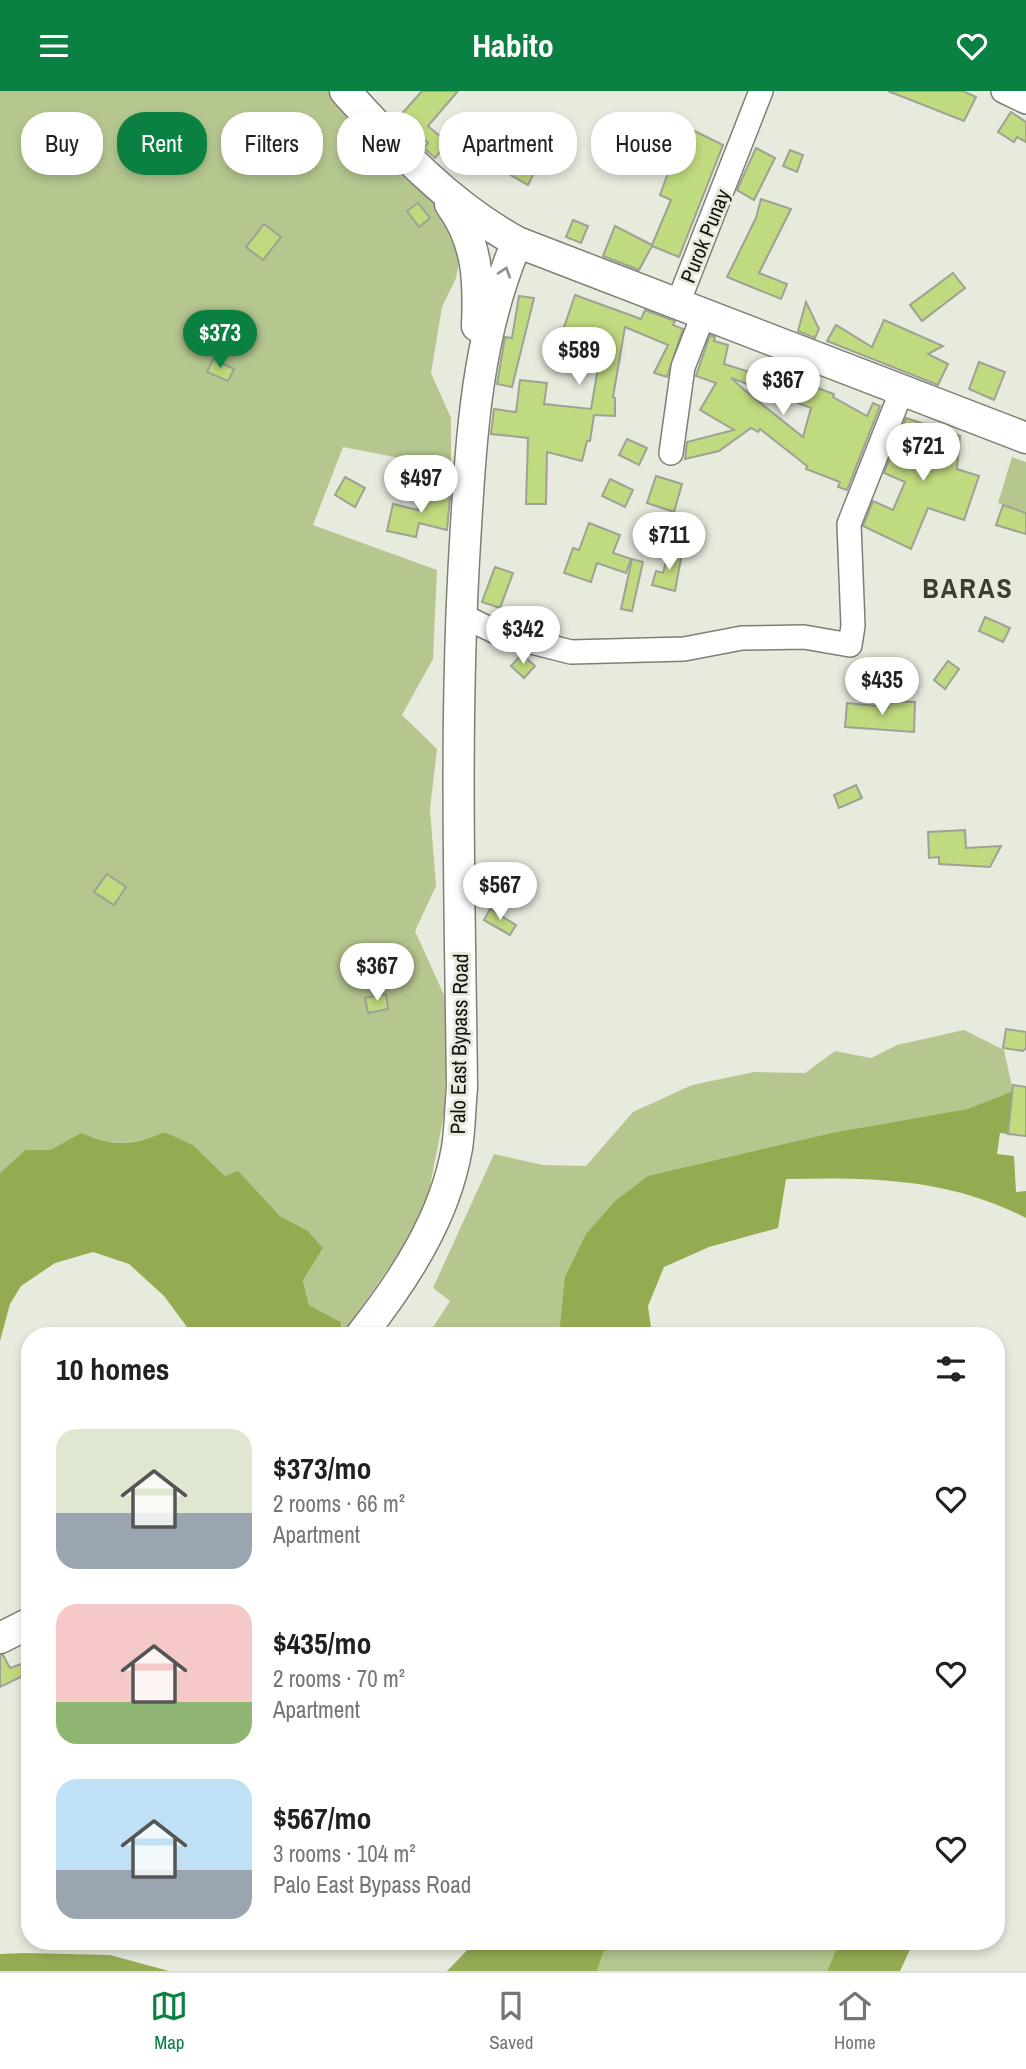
<!DOCTYPE html>
<html lang="en">
<head>
<meta charset="utf-8">
<style>
  body { margin:0; font-family:"Archivo Narrow",sans-serif; background:#f2f2f2; color:#202124; height:100vh; display:flex; flex-direction:column; font-size:26px; white-space:nowrap }
  * { box-sizing:border-box; margin:0 }
  p { font-size:23px; color:#757577 }
  .icon { flex:none; width:38px; height:38px; fill:none; stroke:currentColor; stroke-width:2; stroke-linecap:round; stroke-linejoin:round }
  .map { position:relative; flex:1; overflow:hidden }
  .details { position:absolute; left:21px; top:1236px; width:984px; height:623px; display:flex; flex-direction:column; background:#fff; border-radius:28px; box-shadow:0 4px 10px #0003 }
  .details>* { flex:none }
  .hud { position:absolute; left:21px; top:21px; width:985px; height:63px; display:flex; gap:14px }
  .price { position:absolute; translate:-50% -60px; padding:0 16px; border-radius:24px; background:#fff; color:#222; font-size:23px; line-height:46px; filter:drop-shadow(0 2px 4px #0008) }
  .price::after { content:''; position:absolute; left:50%; top:42px; width:21px; height:16px; margin-left:-10px; background:inherit; clip-path:polygon(0 0,100% 0,50% 100%) }
  .price.selected { background:#0b8043; color:#fff }
  ul { padding:0; list-style:none }
  li { display:flex; align-items:center; gap:21px; height:175px; padding:0 35px }
  li span { display:grid; place-items:center; flex:none; width:196px; height:140px; border-radius:21px; color:#555 }
  li>.icon { margin-inline-start:auto }
  span .icon { width:84px; height:84px; fill:#fffc; stroke-width:1 }
  li b { font-size:30px }
  h2 { display:flex; justify-content:space-between; align-items:center; height:84px; padding:0 35px; font-size:30px }
  .pill { padding:0 24px; border-radius:28px; background:#fff; box-shadow:0 4px 10px #0003; font-size:24px; line-height:63px }
  .pill.selected { background:#0b8043; color:#fff }
  header { display:flex; justify-content:space-between; align-items:center; height:91px; padding:0 35px; background:#0b8043; color:#fff; font-size:32px; font-weight:800 }
  .menu { display:flex; justify-content:space-around; align-items:center; height:98px; border-top:2px solid #e0e0e0; background:#fff; font-size:19px; color:#757577 }
  .menu a { display:grid; justify-items:center; gap:4px }
  .menu .selected { color:#0b8043 }
  .map>svg:first-child { display:block }
  .green { fill:#b5c78f }
  .water { fill:#93ac52 }
  .building { fill:#c0da7f; stroke:#9da295; stroke-width:2; fill-rule:evenodd }
  .lines { fill:none; stroke-linecap:round; stroke-linejoin:round }
  .minor-casing { stroke:#7c8073; stroke-width:26 }
  .major-casing { stroke:#7c8073; stroke-width:33 }
  .minor { stroke:#fff; stroke-width:23 }
  .major { stroke:#fff; stroke-width:30 }
  .oneway { stroke:#959693 }
  .labels { text-anchor:middle; dominant-baseline:central; stroke-width:6; stroke-linejoin:round; paint-order:stroke }
  .street-label { font-size:21px; fill:#131510; stroke:#e7ebdd }
  .district-label { font-size:28px; font-weight:bold; letter-spacing:2px; fill:#3b3f33; stroke:#e7ebdd }
</style>
</head>
<body>
<header><svg class="icon" aria-label="menu" viewBox="0 0 24 24"><path d="M4 6h16M4 12h16M4 18h16"/></svg>Habito<svg class="icon" aria-label="heart" viewBox="0 0 24 24"><path d="M12 20l-8-8c-3-5 5-10 8-4 3-6 11-1 8 4z"/></svg></header>
<div class="map">
<svg width="1026" height="1880" viewBox="0 0 1026 1880">
  <rect width="100%" height="100%" fill="#e7ebdd"/>
  <!-- green -->
  <g class="green">
    <path d="M0,0h334l118,126 10,29 -6,32 -14,29 -11,66 20,45v50l-108,-21 -30,78 124,45 -4,89 -31,56 35,34 -7,60 6,77 -21,45 34,75 -5,108 -20,103 -82,118 -1,-13 -32,-17 -6,-26 20,-31 -15,-17 -28,-15 -15,-15 -40,-25 -32,-31 -28,-13c-35,13 -48,15 -84,1l-31,17h-25l-25,23z"/>
    <polygon points="1012,366 1026,371 1026,421 998,412"/>
    <polygon points="964,939 1004,959 1013,1000 967,1018 836,1041 763,1059 559,1237 559,1244 428,1244 450,1210 433,1197 494,1063 543,1074 586,1075 633,1021 692,994 754,981 805,982 835,960 871,967 897,954"/>
    <polygon points="615,1850 840,1850 827,1880 597,1880 603,1862"/>
  </g>
  <!-- water -->
  <g class="water">
    <path d="M1013,1000l-5,43 -8,-1 -3,21 17,2 2,36 10,-1v27c-77,-40 -156,-41 -240,-39l-8,49 -69,19 -45,20 -16,39 4,29h-93l6,-58 21,-43 29,-33 33,-25 188,-44 131,-23z"/>
    <path d="M165,1041l28,13 32,31 13,-5 42,45 28,15 15,17 -20,32 6,25 32,17v13h-148l-29,-39 -35,-32 -36,-12 -38,11 -34,23 -11,18 -10,37v-168l25,-23h25l31,-17c36,14 48,13 84,-1z"/>
    <polygon points="476,1850 615,1850 603,1862 597,1880 447,1880"/>
    <polygon points="840,1850 914,1850 900,1880 827,1880"/>
    <polygon points="24,1862 110,1864 169,1880 0,1880 0,1863"/>
  </g>
  <!-- building -->
  <g class="building">
    <polygon points="422,0 458,0 428,35 448,52 435,67 424,57 428,52 398,27"/>
    <polygon points="888,0 963,0 976,6 964,30"/>
    <polygon points="1011,21 1026,31 1026,51 1017,46 1014,51 998,41"/>
    <polygon points="494,24 505,32 495,48 484,40"/>
    <polygon points="664,25 723,54 679,166 652,155 639,179 603,165 615,135 652,154 671,109 660,104 675,63 653,50"/>
    <polygon points="756,57 775,67 754,109 737,99"/>
    <polygon points="790,59 803,64 797,81 783,75"/>
    <polygon points="495,61 533,84 528,94 491,73"/>
    <polygon points="761,108 791,118 759,182 787,193 781,208 727,186 756,127"/>
    <polygon points="418,112 430,127 419,136 407,120"/>
    <polygon points="573,129 588,135 581,152 566,146"/>
    <polygon points="264,133 281,146 263,169 246,156"/>
    <polygon points="953,182 965,197 922,230 910,214"/>
    <polygon points="575,204 641,228 645,219 675,230 673,234 683,238 667,286 654,282 668,254 625,236 613,306 615,307 615,325 594,324 590,350 587,350 582,370 547,361 546,413 526,413 528,347 491,343 494,318 516,321 520,289 547,292 544,313 591,318 599,271 559,266 562,242"/>
    <polygon points="519,205 534,207 512,296 497,293 505,246 512,247"/>
    <polygon points="806,211 819,238 815,247 798,240"/>
    <polygon points="884,229 943,255 928,263 948,273 938,294 827,250 836,234 872,256"/>
    <path d="M710,244l5,2 -1,4 14,4 -4,19 38,12 3,-8 69,26 -1,3 34,19 6,-13 7,3 -33,84 -9,-3 2,-5 -34,-13 1,-3 -47,-37 -2,3 -7,-4 -32,23 -34,8 2,-17 47,-12 -34,-20 16,-27 -20,-7zM731,287l80,30 -8,29 -55,-44z"/>
    <polygon points="213,268 234,278 228,290 207,281"/>
    <polygon points="979,271 1005,281 994,309 969,298"/>
    <polygon points="906,327 960,345 957,378 979,385 964,429 928,417 911,458 863,435 873,410 893,419 905,391 884,382"/>
    <polygon points="627,348 647,357 639,374 619,364"/>
    <polygon points="656,385 682,393 674,421 647,412"/>
    <polygon points="345,386 365,397 355,416 335,404"/>
    <polygon points="610,388 633,399 625,416 602,405"/>
    <polygon points="422,399 450,406 447,439 419,432 416,446 387,440 393,413 418,419"/>
    <polygon points="1003,414 1026,422 1026,443 996,434"/>
    <polygon points="589,432 620,444 613,462 631,468 626,482 597,472 591,491 564,482 573,457 579,459"/>
    <polygon points="669,459 682,462 675,500 652,494 656,480 663,482"/>
    <polygon points="632,468 643,471 632,520 621,518"/>
    <polygon points="495,476 513,482 500,517 482,511"/>
    <polygon points="985,526 1010,537 1003,551 979,540"/>
    <polygon points="522,563 535,575 524,587 511,575"/>
    <polygon points="948,570 959,578 945,598 934,589"/>
    <polygon points="888,610 915,611 914,641 845,636 847,612 888,616"/>
    <polygon points="856,694 862,707 839,717 834,704"/>
    <polygon points="965,739 966,757 1001,755 990,776 939,773 939,766 929,767 928,741"/>
    <polygon points="107,783 126,796 114,814 94,801"/>
    <polygon points="490,818 516,834 510,844 484,829"/>
    <polygon points="386,903 388,918 368,922 365,907"/>
    <polygon points="1006,938 1026,941 1026,957 1023,960 1003,957"/>
    <polygon points="1013,994 1026,996 1026,1045 1008,1043"/>
    <polygon points="0,1564 3,1564 10,1577 21,1573 25,1584 0,1596"/>
  </g>
  <g class="lines">
    <!-- minor casing -->
    <g class="minor-casing">
      <g id="minor">
        <polyline points="1003,0 1026,11"/>
        <polyline points="678,212 761,0"/>
        <polyline points="671,362 683,276 704,222"/>
        <polyline points="461,524 500,543 571,561 684,558 742,547 804,546 850,554 853,535 849,433 902,299"/>
      </g>
    </g>
    <!-- major casing -->
    <g class="major-casing">
      <g id="major">
        <path d="M345,0c53,58 103,113 172,151l509,196"/>
        <path d="M450,113c28,38 29,77 27,122"/>
        <path d="M361,1244c43,-55 84,-117 96,-187 3,-19 3,-40 5,-60 -2,-181 -8,-364 3,-545 6,-102 11,-206 52,-301"/>
        <polyline points="0,1547 30,1532"/>
      </g>
    </g>
    <!-- minor -->
    <use href="#minor" class="minor"/>
    <!-- major -->
    <use href="#major" class="major"/>
  </g>
  <!-- one-way arrows -->
  <defs><path id="oneway-chevron" d="M-2-3.5L2.5 0L-2 3.5" fill="none" stroke-width="1.6" stroke-linecap="round" stroke-linejoin="round" transform="scale(1.75)"/></defs>
  <use class="oneway" href="#oneway-chevron" transform="translate(505 181) rotate(-72)"/>
  <g class="labels">
    <!-- street labels -->
    <g class="street-label">
      <text transform="translate(705 145) rotate(-68)">Purok Punay</text>
      <text transform="translate(459 953) rotate(-89)">Palo East Bypass Road</text>
    </g>
    <!-- district labels -->
    <g class="district-label">
      <text x="968" y="497">BARAS</text>
    </g>
  </g>
</svg>
<b class="price selected" style="left:220px;top:279px">$373</b>
<b class="price" style="left:579px;top:296px">$589</b>
<b class="price" style="left:783px;top:326px">$367</b>
<b class="price" style="left:923px;top:392px">$721</b>
<b class="price" style="left:421px;top:424px">$497</b>
<b class="price" style="left:669px;top:481px">$711</b>
<b class="price" style="left:523px;top:575px">$342</b>
<b class="price" style="left:882px;top:626px">$435</b>
<b class="price" style="left:500px;top:831px">$567</b>
<b class="price" style="left:377px;top:912px">$367</b>
<div class="hud">
<a class="pill">Buy</a>
<a class="pill selected">Rent</a>
<a class="pill">Filters</a>
<a class="pill">New</a>
<a class="pill">Apartment</a>
<a class="pill">House</a>
</div>
<section class="details">
<h2>10 homes<svg class="icon" aria-label="filters" viewBox="0 0 24 24"><path d="M4 7h16M4 17h16"/><circle cx="9" cy="7" r="2"/><circle cx="15" cy="17" r="2"/></svg></h2>
<ul>
<li><span style="background:linear-gradient(#dfe7d0 60%,#9aa5b1 0)"><svg class="icon" aria-label="home" viewBox="0 0 24 24"><path d="M3 11l9-7 9 7M6 9v11h12V9"/></svg></span><div><b>$373/mo</b><p>2 rooms · 66 m²</p><p>Apartment</p></div><svg class="icon" aria-label="heart" viewBox="0 0 24 24"><path d="M12 20l-8-8c-3-5 5-10 8-4 3-6 11-1 8 4z"/></svg></li>
<li><span style="background:linear-gradient(#f6c9c9 70%,#8fb573 0)"><svg class="icon" aria-label="home" viewBox="0 0 24 24"><path d="M3 11l9-7 9 7M6 9v11h12V9"/></svg></span><div><b>$435/mo</b><p>2 rooms · 70 m²</p><p>Apartment</p></div><svg class="icon" aria-label="heart" viewBox="0 0 24 24"><path d="M12 20l-8-8c-3-5 5-10 8-4 3-6 11-1 8 4z"/></svg></li>
<li><span style="background:linear-gradient(#bfe0f5 65%,#9aa5b1 0)"><svg class="icon" aria-label="home" viewBox="0 0 24 24"><path d="M3 11l9-7 9 7M6 9v11h12V9"/></svg></span><div><b>$567/mo</b><p>3 rooms · 104 m²</p><p>Palo East Bypass Road</p></div><svg class="icon" aria-label="heart" viewBox="0 0 24 24"><path d="M12 20l-8-8c-3-5 5-10 8-4 3-6 11-1 8 4z"/></svg></li>
</ul>
</section>
</div>
<nav class="menu">
<a class="selected"><svg class="icon" aria-label="map" viewBox="0 0 24 24"><path d="M3 6l6-2 6 2 6-2v14l-6 2-6-2-6 2zM9 4v14M15 6v14"/></svg>Map</a>
<a><svg class="icon" aria-label="saved" viewBox="0 0 24 24"><path d="M7 4h10v16l-5-4-5 4z"/></svg>Saved</a>
<a><svg class="icon" aria-label="home" viewBox="0 0 24 24"><path d="M3 11l9-7 9 7M6 9v11h12V9"/></svg>Home</a>
</nav>
</body>
</html>
